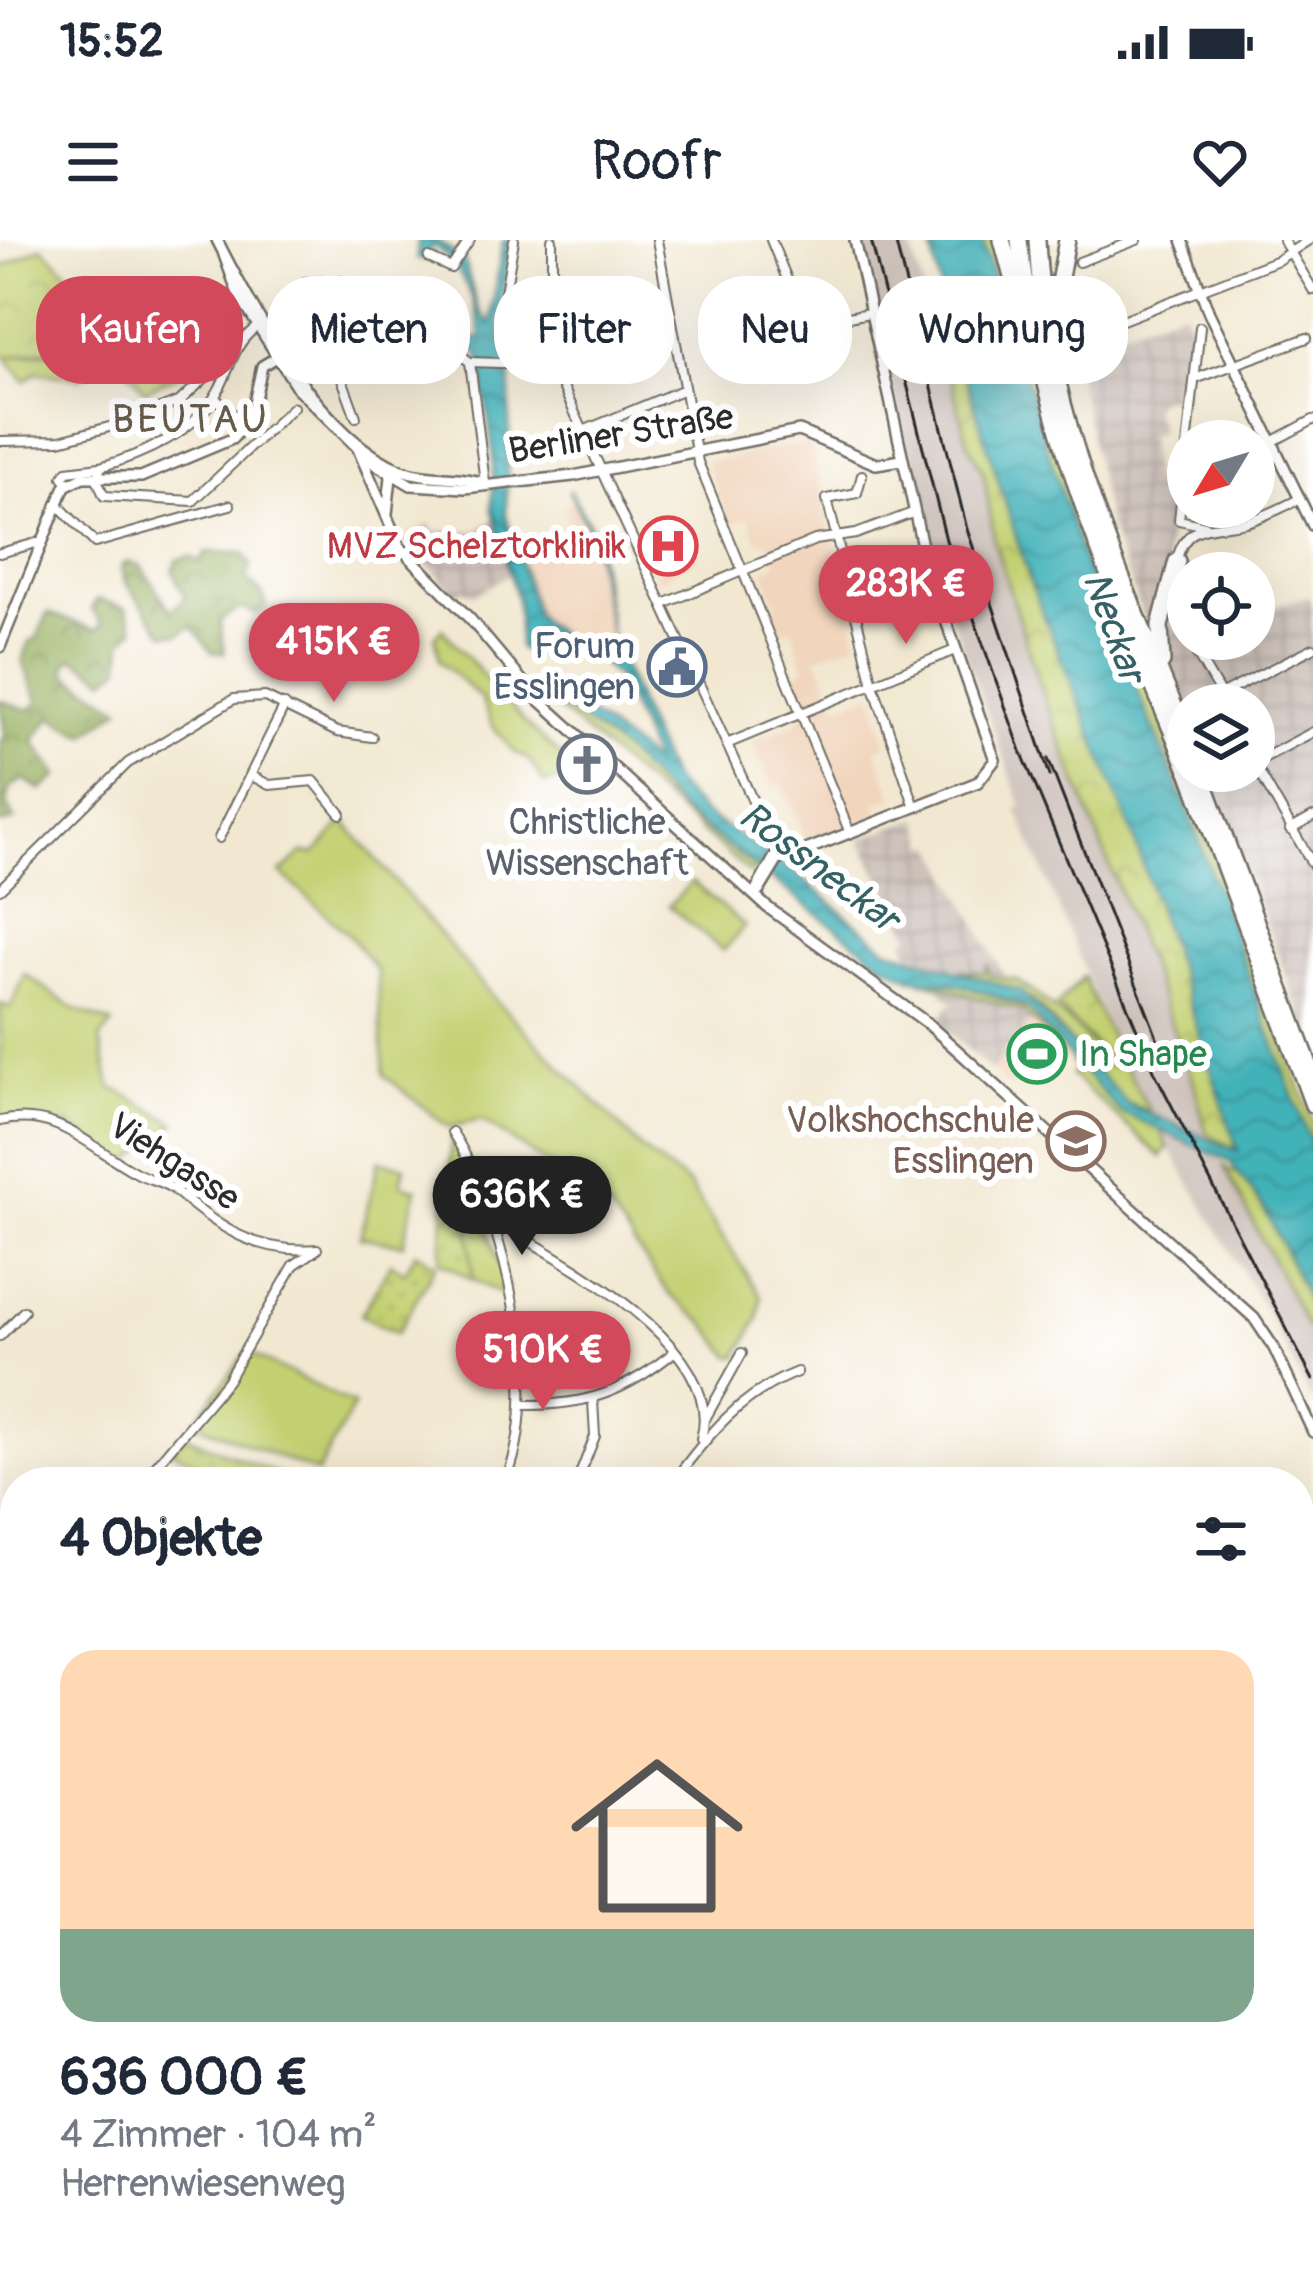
<!DOCTYPE html>
<html lang="de">
<head>
<meta charset="utf-8">
<style>
  body { margin:0; font-family:Pangolin,sans-serif; background:#f6f6f7; color:#1f2937; height:100vh; display:flex; flex-direction:column; font-size:45px; white-space:nowrap }
  * { box-sizing:border-box; margin:0 }
  p { font-size:39px; color:#747a83 }
  .icon { flex:none; width:66px; height:66px; fill:none; stroke:currentColor; stroke-width:2; stroke-linecap:round; stroke-linejoin:round }
  .map { position:relative; flex:1; overflow:hidden }
  .panel { position:absolute; left:0px; top:1227px; width:1314px; height:807px; display:flex; flex-direction:column; background:#fff; border-radius:48px 48px 0 0; box-shadow:0 12px 48px #0002 }
  .panel>* { flex:none }
  .guide { position:absolute; left:36px; top:36px; width:1242px; height:108px; display:flex; gap:24px }
  .needle { width:78px; rotate:232deg }
  .controls { position:absolute; left:1167px; top:180px; display:grid; gap:24px }
  .controls a { display:grid; place-items:center; width:108px; height:108px; border-radius:50%; background:#fff; box-shadow:0 12px 48px #0002; font-size:60px }
  .price { position:absolute; translate:-50% -102px; padding:0 27px; border-radius:42px; background:#d1495b; color:#fff; font-size:39px; line-height:78px; filter:drop-shadow(0 3px 6px #0008) }
  .price::after { content:''; position:absolute; left:50%; top:72px; width:36px; height:27px; margin-left:-18px; background:inherit; clip-path:polygon(0 0,100% 0,50% 100%) }
  .price.current { background:#222; color:#fff }
  ul { padding:0; list-style:none }
  li { display:grid; align-content:center; gap:24px; height:636px; padding:0 60px }
  li+li { border-top:3px solid #e0e1e3 }
  li span { display:grid; place-items:center; height:372px; border-radius:36px; color:#555 }
  li>.icon { margin-inline-start:auto }
  span .icon { width:216px; height:216px; fill:#fffc; stroke-width:1 }
  li b { font-size:51px }
  h2 { display:flex; justify-content:space-between; align-items:center; height:144px; padding:0 60px; font-size:51px }
  .pill { padding:0 42px; border-radius:48px; background:#fff; box-shadow:0 12px 48px #0002; font-size:42px; line-height:108px }
  .pill.current { background:#d1495b; color:#fff }
  .status { display:flex; justify-content:space-between; align-items:center; height:84px; padding:0 60px; background:#fff; direction:ltr }
  .status svg { height:33px; fill:currentColor }
  header { display:flex; justify-content:space-between; align-items:center; height:156px; padding:0 60px; background:#fff; font-size:54px; font-weight:600 }
  .map>svg:first-child { display:block }
  .built { fill:#f1d5bd }
  .industrial { fill:url(#industrial-grid) }
  .railway { fill:#cec1ba }
  .grass { fill:#c3d071; stroke:#777e4e; stroke-width:3 }
  .forest { fill:url(#forest-crowns); stroke:#626e47; stroke-width:3 }
  .park { fill:url(#park-crowns); stroke:#777e4e; stroke-width:3 }
  .garden { fill:url(#garden-dots); stroke:#777e4e; stroke-width:3 }
  .water { fill:url(#water-waves); stroke:#366e72; stroke-width:3 }
  .lines { fill:none; stroke-linecap:round; stroke-linejoin:round }
  .street-casing { stroke:#716d65; stroke-width:12 }
  .secondary-casing { stroke:#716d65; stroke-width:14 }
  .highway-casing { stroke:#716d65; stroke-width:20 }
  .street { stroke:#fff; stroke-width:8 }
  .secondary { stroke:#fff; stroke-width:9 }
  .highway { stroke:#fff; stroke-width:15 }
  .rail { stroke:#2b2b2b; stroke-width:3 }
  .labels { text-anchor:middle; dominant-baseline:central; stroke-width:12; stroke-linejoin:round; paint-order:stroke }
  .street-label { font-size:36px; fill:#2b2b2b; stroke:#fff }
  .health-label { font-size:36px; fill:#be3a42; stroke:#fff; text-anchor:end }
  .service-label { font-size:36px; fill:#4e5e75; stroke:#fff; text-anchor:end }
  .worship-label { font-size:36px; fill:#5b616d; stroke:#fff }
  .leisure-label { font-size:36px; fill:#27864d; stroke:#fff; text-anchor:start }
  .education-label { font-size:36px; fill:#785e54; stroke:#fff; text-anchor:end }
  .neighbourhood-label { font-size:39px; letter-spacing:3px; fill:#675b4c; stroke:#fff }
  .water-label { font-size:39px; font-style:italic; fill:#346164; stroke:#fff }
</style>
</head>
<body>
<div class="status"><b>15:52</b><svg viewBox="0 0 49 12"><path d="M0 12V9h3v3zM5 12V6h3v6zM10 12V3h3v9zM15 12V0h3v12zM26 1h20v11H26zM47 4h2v5h-2z"/></svg></div>
<header><svg class="icon" aria-label="menu" viewBox="0 0 24 24"><path d="M4 6h16M4 12h16M4 18h16"/></svg>Roofr<svg class="icon" aria-label="heart" viewBox="0 0 24 24"><path d="M12 20l-8-8c-3-5 5-10 8-4 3-6 11-1 8 4z"/></svg></header>
<div class="map">
<svg width="1313" height="2033" viewBox="0 0 1313 2033">
  <defs>
    <pattern id="industrial-grid" width="8" height="8" patternUnits="userSpaceOnUse" patternTransform="scale(3)"><rect width="8" height="8" fill="#cec1ba"/><path d="M0 4h8M4 0v8" fill="none" stroke="#b1a6a0"/></pattern>
    <pattern id="forest-crowns" width="20" height="18" patternUnits="userSpaceOnUse" patternTransform="scale(3)"><rect width="20" height="18" fill="#9ab263"/><path d="M2 6a3 3 0 1 1 6 0M12 15a3 3 0 1 1 6 0" fill="none" stroke="#7e9152"/></pattern>
    <pattern id="park-crowns" width="20" height="18" patternUnits="userSpaceOnUse" patternTransform="scale(3)"><rect width="20" height="18" fill="#c3d071"/><path d="M2 6a3 3 0 1 1 6 0M12 15a3 3 0 1 1 6 0" fill="none" stroke="#a8b362"/></pattern>
    <pattern id="garden-dots" width="8" height="8" patternUnits="userSpaceOnUse" patternTransform="scale(3)"><rect width="8" height="8" fill="#c3d071"/><path d="M2 2h.1M6 6h.1" fill="none" stroke="#a8b362" stroke-width="1.8" stroke-linecap="round"/></pattern>
    <pattern id="water-waves" width="16" height="10" patternUnits="userSpaceOnUse" patternTransform="scale(3)"><rect width="16" height="10" fill="#42b2b9"/><path d="M0 5q4-4 8 0t8 0" fill="none" stroke="#379197"/></pattern>
  </defs>
  <rect width="100%" height="100%" fill="#fff"/>
  <filter id="ink" filterUnits="userSpaceOnUse"><feTurbulence type="fractalNoise" baseFrequency=".00833" numOctaves="2"/><feDisplacementMap in="SourceGraphic" scale="24" xChannelSelector="R" yChannelSelector="G"/><feConvolveMatrix kernelMatrix="1 2 1 2 8 2 1 2 1" color-interpolation-filters="sRGB"/></filter>
  <filter id="wash" filterUnits="userSpaceOnUse"><feTurbulence type="fractalNoise" baseFrequency=".004" numOctaves="4" result="noise"/><feDisplacementMap in="SourceGraphic" scale="48" xChannelSelector="R" yChannelSelector="G"/><feGaussianBlur stdDeviation="2.7" result="paint"/><feColorMatrix in="noise" values="0 0 0 0 0 0 0 0 0 0 0 0 0 0 0 0 0 1.4 0 .05"/><feComposite in="paint" operator="in"/></filter>
  <g filter="url(#wash)">
    <rect width="100%" height="100%" fill="#f2e8d1"/>
    <!-- built -->
    <g class="built">
      <polygon points="810,202 857,402 817,417 838,465 872,454 887,504 875,508 894,557 876,564 879,574 808,604 782,544 772,547 752,501 797,482 805,465 792,435 805,429 792,388 775,394 766,371 777,365 763,330 777,323 768,300 759,303 748,277 730,285 706,222"/>
      <polygon points="572,260 591,295 616,421 563,397 537,378 516,313 568,292 565,265"/>
      <polygon points="676,279 699,318 659,341 638,295"/>
      <polygon points="1031,781 1068,814 1044,841 1026,832 1011,848 991,830"/>
    </g>
    <!-- industrial -->
    <g class="industrial">
      <polygon points="1183,69 1192,93 1189,129 1183,134 1186,157 1160,157 1152,167 1160,190 1148,196 1153,243 1173,246 1166,319 1171,325 1150,392 1109,288 1072,108"/>
      <polygon points="495,279 509,334 475,355 462,349 456,355 405,300 431,282 433,291 475,291"/>
      <polygon points="1308,357 1313,368 1313,487 1303,493 1313,512 1313,806 1208,531 1254,531 1254,465 1188,465 1188,475 1165,411 1172,360 1177,361 1188,399 1254,399 1254,371"/>
      <polygon points="919,578 928,606 934,604 1007,741 989,735 988,726 986,733 914,720 904,701 911,696 860,599"/>
      <polygon points="941,748 985,758 1022,771 1031,781 991,830 937,781 953,761 939,751"/>
    </g>
    <!-- railway -->
    <polygon class="railway" points="863,0 909,0 968,202 984,234 995,304 1054,486 1194,843 1206,893 1313,1099 1313,1165 1271,1080 1135,851 1017,569 1022,566 936,336 879,96"/>
    <!-- grass -->
    <g class="grass">
      <polygon points="982,0 999,0 1046,168 1313,882 1313,909 1185,563 1083,321"/>
      <polygon points="123,78 153,90 80,138 37,132 25,141 5,117 76,109"/>
      <polygon points="442,389 527,485 570,524 558,541 544,543 529,520 513,511 492,485 481,459 440,421 435,396"/>
      <polygon points="563,463 623,511 685,574 759,631 750,633 557,468"/>
      <polygon points="344,581 497,762 647,914 688,944 761,1056 758,1079 738,1117 731,1116 705,1083 670,1055 604,962 482,880 448,887 384,835 377,731 350,696 281,633 302,613 315,614"/>
      <polygon points="692,642 745,686 723,711 669,666"/>
      <polygon points="988,724 990,736 1016,740 1037,755 1080,791 1108,826 1121,819 1150,872 1125,862 1033,760 959,730 985,733"/>
      <polygon points="25,734 74,769 113,784 100,799 110,846 176,883 128,923 69,886 0,879 0,764 11,768"/>
      <polygon points="919,740 965,746 1030,770 1120,871 1160,889 1168,909 1161,917 1071,835 1075,830 1068,814 1022,771"/>
      <polygon points="464,918 507,1049 504,1055 473,1040"/>
      <polygon points="379,921 405,926 401,944 417,949 403,1004 360,997"/>
      <path d="M1223,924l10,9 5,-3c29,41 75,118 75,169z"/>
      <polygon points="247,1112 354,1165 317,1233 194,1182"/>
    </g>
    <!-- forest -->
    <g class="forest">
      <polygon points="206,312 243,313 251,325 246,339 262,353 266,366 256,374 242,368 220,380 224,413 212,412 192,386 179,394 164,393 125,342 121,327 127,322 140,325 171,371 185,358 173,331 177,320 191,317 201,322"/>
      <polygon points="97,359 126,368 135,389 123,401 121,427 106,439 74,418 67,422 66,434 121,468 85,495 52,477 33,500 58,536 42,550 23,539 10,548 7,565 15,580 1,584 0,501 5,496 0,461 29,470 39,463 23,422 29,402 37,398 48,373 96,390 103,384 91,369"/>
    </g>
    <!-- park -->
    <g class="park">
      <polygon points="42,7 110,72 123,78 78,104 5,117 0,109 0,28"/>
      <polygon points="951,91 1031,344 1132,592 1238,911 1206,892 1194,843 1041,450 995,304 984,234 968,203 939,94"/>
      <polygon points="1083,737 1117,812 1110,820 1057,766"/>
    </g>
    <!-- garden -->
    <g class="garden">
      <polygon points="153,90 195,111 180,134 144,151 118,113"/>
      <polygon points="452,896 464,918 473,1040 440,1021"/>
      <polygon points="416,1012 436,1025 397,1093 361,1075 391,1023 405,1032"/>
      <polygon points="184,1195 295,1242 220,1242 223,1235 172,1211"/>
    </g>
    <!-- water -->
    <path class="water" d="M418,0h18l28,19 13,47 13,19 13,-85h8l-12,81 12,57 -5,137 31,103 26,19 53,24 -25,-126 -22,-45 26,44 16,101 33,84 28,62 31,32 90,58 93,77 135,43 108,114 109,46 -106,-319 -101,-248 -84,-266 -17,-78h52l101,321 102,242 128,346v163l-48,-103 -35,-47 -110,-50 -95,-106 -60,-20 -53,-8 -28,-14 -199,-150 -62,-63 -59,-44 8,-6 82,62 -34,-82 -20,-20 -61,-32 -7,3 -4,20 -9,-4 -2,-48 -25,-93 1,-56 -14,-97 -47,-32 -13,-31c17,16 32,48 62,48 -2,-36 -21,-77 -49,-94l-7,15 -8,-1z"/>
  </g>
  <g filter="url(#ink)">
    <g class="lines">
      <!-- street casing -->
      <g class="street-casing">
        <g id="street">
          <polyline points="657,0 698,222 850,593"/>
          <polyline points="771,0 808,91"/>
          <polyline points="1283,0 1313,50"/>
          <polyline points="429,18 451,28 470,0"/>
          <polyline points="1079,22 1137,0"/>
          <polyline points="305,42 341,41 380,81"/>
          <polyline points="380,81 438,97 470,122"/>
          <polyline points="807,85 869,73"/>
          <polyline points="1200,87 1179,280 1205,286"/>
          <polyline points="326,95 350,108 378,81"/>
          <polyline points="1074,107 1081,96 1278,20 1309,0"/>
          <polyline points="552,110 552,0"/>
          <polyline points="470,122 485,243"/>
          <polyline points="470,122 527,124"/>
          <polyline points="506,122 503,64 514,0"/>
          <polyline points="338,128 356,177"/>
          <polyline points="1195,139 1307,98"/>
          <polyline points="562,145 779,618"/>
          <polyline points="215,158 246,186"/>
          <polyline points="583,191 682,150"/>
          <polyline points="0,201 60,200 128,182 180,161 235,110"/>
          <polyline points="1272,202 1313,180"/>
          <polyline points="862,235 857,253 827,259 873,444 915,567"/>
          <polyline points="96,237 104,256 193,261 293,167"/>
          <path d="M99,238l1,-11c42,-12 96,-35 118,-76 13,-23 15,-48 39,-64"/>
          <polyline points="68,243 63,237 67,231 100,227"/>
          <polyline points="57,264 95,303 230,265"/>
          <polyline points="0,313 40,302"/>
          <path d="M1177,320c8,-39 38,-31 69,-38 19,-5 36,-15 54,-23"/>
          <polyline points="664,364 815,300 856,294 915,272"/>
          <polyline points="1191,404 1227,465"/>
          <polyline points="1222,454 1313,408"/>
          <polyline points="729,503 955,410"/>
          <polyline points="1254,523 1313,625"/>
          <polyline points="1254,523 1313,492"/>
          <polyline points="252,536 269,545 314,541 341,574"/>
          <polyline points="1290,590 1313,577"/>
          <polyline points="219,598 285,465"/>
          <polyline points="0,649 128,523 234,459 265,457 337,492 372,497"/>
          <path d="M0,881c58,-13 89,26 135,51 13,8 30,9 42,20 43,37 81,62 140,57"/>
          <path d="M452,892c51,79 94,261 53,350"/>
          <path d="M490,983l14,3c63,38 223,121 197,213"/>
          <polyline points="0,1096 24,1071"/>
          <path d="M521,1165c64,1 103,-12 153,-53"/>
          <polyline points="705,1179 742,1113"/>
          <polyline points="142,1242 227,1141 294,1025 316,1010"/>
          <polyline points="577,1242 595,1196 593,1161"/>
          <path d="M673,1242c34,-46 67,-88 124,-110"/>
          <polyline points="0,1380 15,1368"/>
          <polyline points="1299,1491 1313,1451"/>
          <polyline points="1299,1668 1313,1634"/>
          <polyline points="1299,1754 1313,1760"/>
          <polyline points="1299,1811 1313,1818"/>
          <polyline points="1299,1973 1313,1950"/>
          <polyline points="1120,2019 1130,2029"/>
          <polyline points="1264,2019 1298,2033"/>
          <polyline points="883,2025 896,2033"/>
          <polyline points="878,2033 887,2019"/>
          <polyline points="972,2033 979,2019"/>
          <polyline points="1247,2033 1259,2019"/>
        </g>
      </g>
      <!-- secondary casing -->
      <g class="secondary-casing">
        <g id="secondary">
          <path d="M217,0c37,73 104,199 185,230 27,10 56,4 83,13"/>
          <polyline points="1182,0 1209,73 1313,286"/>
          <polyline points="224,15 238,54 298,149 372,222 411,245 465,248 573,236 799,191 876,224 902,220"/>
          <polyline points="358,209 400,307 471,380 535,456 767,667 927,783 1254,1078 1274,1108 1313,1192"/>
          <polyline points="387,274 391,237"/>
          <polyline points="0,407 65,246 83,237 141,237 232,199 251,177 262,126 282,114"/>
          <polyline points="759,651 779,618"/>
          <polyline points="754,654 774,618 796,614 978,542 995,520 926,324 855,0"/>
          <polyline points="0,1494 15,1497"/>
          <polyline points="1299,1847 1313,1815"/>
          <polyline points="1127,2033 1140,2019"/>
        </g>
      </g>
      <!-- highway casing -->
      <g class="highway-casing">
        <g id="highway">
          <polyline points="1002,0 1020,67"/>
          <path d="M1019,0c21,186 98,358 169,530"/>
          <path d="M1037,0c8,176 86,339 151,500"/>
          <polyline points="1058,102 1058,48 1067,0"/>
          <polyline points="1162,422 1160,386 1177,321"/>
          <polyline points="1189,531 1313,865"/>
          <polyline points="1200,531 1313,835"/>
        </g>
      </g>
      <!-- street -->
      <use href="#street" class="street"/>
      <!-- secondary -->
      <use href="#secondary" class="secondary"/>
      <!-- highway -->
      <use href="#highway" class="highway"/>
      <!-- rail -->
      <g class="rail">
        <polyline points="871,0 946,300 1021,511 1156,835 1313,1140"/>
        <polyline points="895,0 967,289 1050,536"/>
        <polyline points="1048,519 1162,810"/>
        <polyline points="1299,1888 1313,1860"/>
        <polyline points="1299,1940 1313,1913"/>
        <polyline points="1200,2033 1212,2019"/>
        <polyline points="1227,2033 1240,2019"/>
      </g>
    </g>
  </g>
  <!-- icons -->
  <defs>
    <g id="hospital-ring" transform="scale(3)"><circle r="9.5" fill="#fff" stroke="#e0444e" stroke-width="1.5"/><path d="M-5-5h3v3.5h4V-5h3V5h-3V1.5h-4V5h-3Z" fill="#e0444e"/></g>
    <g id="civic-ring" transform="scale(3)"><circle r="9.5" fill="#fff" stroke="#5c6f8a" stroke-width="1.5"/><path d="M-.6-6.5H3V-4.5H.6V-3L4-1V1h2V6H-6V1h2V-1L-.6-3ZM-1.2 2.5V6h2.4V2.5Z" fill="#5c6f8a"/></g>
    <g id="church-ring" transform="scale(3)"><circle r="9.5" fill="#fff" stroke="#6b7280" stroke-width="1.5"/><path d="M-1.2-6h2.4v3.5h3.3v2.4h-3.3V6h-2.4V-.1h-3.3v-2.4h3.3Z" fill="#6b7280"/></g>
    <g id="stadium-ring" transform="scale(3)"><circle r="9.5" fill="#fff" stroke="#2e9e5b" stroke-width="1.5"/><path d="M0-5a6.5 5 0 1 0 0 10a6.5 5 0 1 0 0-10ZM-3.5-1.8h7v3.6h-7Z" fill="#2e9e5b"/></g>
    <g id="university-ring" transform="scale(3)"><circle r="9.5" fill="#fff" stroke="#8d6e63" stroke-width="1.5"/><path d="M0-5L7-2L0 1L-7-2ZM-4 1L0 2.5L4 1V4Q0 6-4 4Z" fill="#8d6e63"/></g>
  </defs>
  <g fill-rule="evenodd">
    <use href="#hospital-ring" x="668" y="306"/>
    <use href="#civic-ring" x="677" y="427"/>
    <use href="#church-ring" x="587" y="524"/>
    <use href="#stadium-ring" x="1037" y="814"/>
    <use href="#university-ring" x="1076" y="901"/>
  </g>
  <g class="labels">
    <!-- street labels -->
    <g class="street-label">
      <text transform="translate(621 194) rotate(-9)">Berliner Straße</text>
      <text transform="translate(174 922) rotate(33)">Viehgasse</text>
    </g>
    <!-- health labels -->
    <g class="health-label">
      <text x="626" y="306">MVZ Schelztorklinik</text>
    </g>
    <!-- service labels -->
    <g class="service-label">
      <text x="635" y="406">Forum<tspan x="635" dy="41">Esslingen</tspan></text>
    </g>
    <!-- worship labels -->
    <g class="worship-label">
      <text x="587" y="582">Christliche<tspan x="587" dy="41">Wissenschaft</tspan></text>
    </g>
    <!-- leisure labels -->
    <g class="leisure-label">
      <text x="1079" y="814">In Shape</text>
    </g>
    <!-- education labels -->
    <g class="education-label">
      <text x="1034" y="880">Volkshochschule<tspan x="1034" dy="41">Esslingen</tspan></text>
    </g>
    <!-- neighbourhood labels -->
    <g class="neighbourhood-label">
      <text x="191" y="179">BEUTAU</text>
    </g>
    <!-- water labels -->
    <g class="water-label">
      <text transform="translate(1114 387) rotate(70)">Neckar</text>
      <text transform="translate(819 627) rotate(37)">Rossneckar</text>
    </g>
  </g>
</svg>
<div class="controls">
<a><svg class="needle" viewBox="-14 -14 28 28"><path d="M0-13l5 13h-10z" fill="#e53935"/><path d="M0 13l5-13h-10z" fill="#747a83"/></svg></a>
<a><svg class="icon" aria-label="locate" viewBox="0 0 24 24"><circle cx="12" cy="12" r="6"/><path d="M12 2v4M12 18v4M2 12h4M18 12h4"/></svg></a>
<a><svg class="icon" aria-label="layers" viewBox="0 0 24 24"><path d="M12 4l9 5-9 5-9-5zM3 14l9 5 9-5"/></svg></a>
</div>
<b class="price" style="left:906px;top:407px">283K €</b>
<b class="price" style="left:334px;top:465px">415K €</b>
<b class="price current" style="left:522px;top:1018px">636K €</b>
<b class="price" style="left:543px;top:1173px">510K €</b>
<div class="guide">
<a class="pill current">Kaufen</a>
<a class="pill">Mieten</a>
<a class="pill">Filter</a>
<a class="pill">Neu</a>
<a class="pill">Wohnung</a>
</div>
<section class="panel">
<h2>4 Objekte<svg class="icon" aria-label="filters" viewBox="0 0 24 24"><path d="M4 7h16M4 17h16"/><circle cx="9" cy="7" r="2"/><circle cx="15" cy="17" r="2"/></svg></h2>
<ul>
<li><span style="background:linear-gradient(#ffd9b3 75%,#7fa58c 0)"><svg class="icon" aria-label="home" viewBox="0 0 24 24"><path d="M3 11l9-7 9 7M6 9v11h12V9"/></svg></span><div><b>636 000 €</b><p>4 Zimmer · 104 m²</p><p>Herrenwiesenweg</p></div></li>
</ul>
</section>
</div>
</body>
</html>
